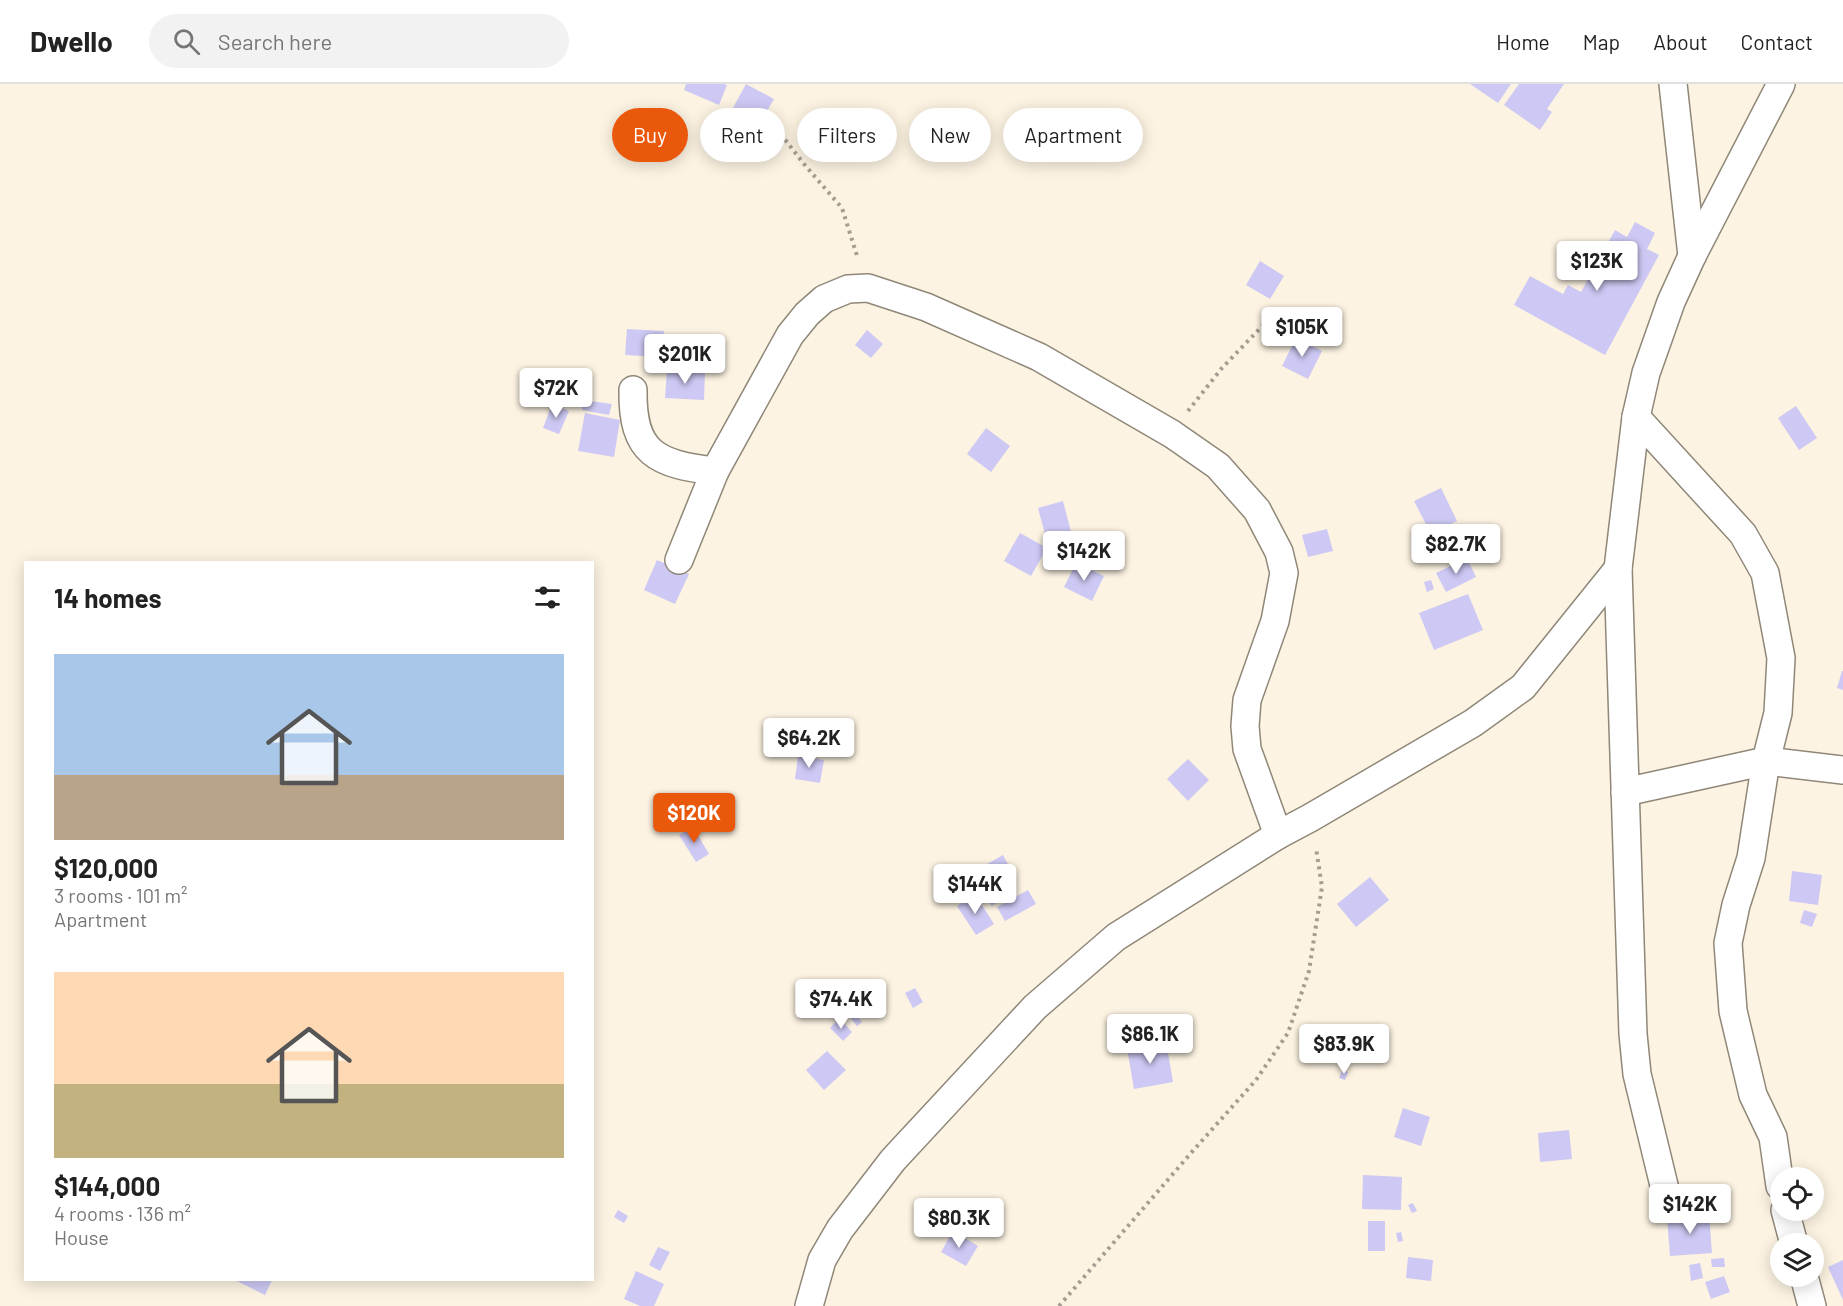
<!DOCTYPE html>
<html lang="en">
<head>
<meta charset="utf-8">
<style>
  body { margin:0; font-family:Barlow,sans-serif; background:#f2f2f2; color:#222; height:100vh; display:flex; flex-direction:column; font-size:22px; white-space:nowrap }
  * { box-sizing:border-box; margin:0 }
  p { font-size:20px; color:#767676 }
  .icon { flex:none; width:33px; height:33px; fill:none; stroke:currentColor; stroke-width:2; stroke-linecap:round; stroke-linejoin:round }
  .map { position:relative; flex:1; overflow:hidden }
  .sheet { position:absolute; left:24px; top:477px; width:570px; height:720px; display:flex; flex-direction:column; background:#fff; border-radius:0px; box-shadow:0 3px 15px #0003 }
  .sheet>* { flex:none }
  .hud { position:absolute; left:612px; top:24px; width:570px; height:54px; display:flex; gap:12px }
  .buttons { position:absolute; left:1770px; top:1083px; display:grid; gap:12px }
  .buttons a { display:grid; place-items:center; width:54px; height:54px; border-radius:50%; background:#fff; box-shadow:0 3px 15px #0003; font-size:30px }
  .price { position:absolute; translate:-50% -51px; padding:0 14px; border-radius:6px; background:#fff; color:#222; font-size:20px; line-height:39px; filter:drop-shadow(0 2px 3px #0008) }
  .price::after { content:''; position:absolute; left:50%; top:36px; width:18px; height:14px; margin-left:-9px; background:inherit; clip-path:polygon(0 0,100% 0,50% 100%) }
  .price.selected { background:#ea580c; color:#fff }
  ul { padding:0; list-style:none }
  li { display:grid; align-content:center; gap:12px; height:318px; padding:0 30px }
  li span { display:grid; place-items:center; height:186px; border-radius:0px; color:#555 }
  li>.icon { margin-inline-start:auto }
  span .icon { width:108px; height:108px; fill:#fffc; stroke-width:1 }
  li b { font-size:26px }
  h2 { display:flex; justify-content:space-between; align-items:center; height:72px; padding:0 30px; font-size:26px }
  .chip { padding:0 21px; border-radius:27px; background:#fff; box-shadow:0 3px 15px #0003; font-size:21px; line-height:54px }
  .chip.selected { background:#ea580c; color:#fff }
  header { display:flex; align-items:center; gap:36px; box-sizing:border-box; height:84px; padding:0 30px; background:#fff; border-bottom:2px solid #e0e0e0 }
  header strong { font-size:28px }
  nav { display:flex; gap:33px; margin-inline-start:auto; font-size:21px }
  .search { width:420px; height:54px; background:#f2f2f2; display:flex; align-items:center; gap:15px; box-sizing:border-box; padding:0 21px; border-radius:33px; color:#767676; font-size:22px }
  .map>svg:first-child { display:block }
  .building { fill:#cdc9f4 }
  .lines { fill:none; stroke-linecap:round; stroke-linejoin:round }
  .street-casing { stroke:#8f8778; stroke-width:30 }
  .path { stroke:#a49d91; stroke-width:4; stroke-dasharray:3 4.5; stroke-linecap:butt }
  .street { stroke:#fff; stroke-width:27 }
</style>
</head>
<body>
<header>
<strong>Dwello</strong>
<div class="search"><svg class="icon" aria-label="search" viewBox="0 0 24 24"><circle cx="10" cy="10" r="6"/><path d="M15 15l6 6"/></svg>Search here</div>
<nav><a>Home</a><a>Map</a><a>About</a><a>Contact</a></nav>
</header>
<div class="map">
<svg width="1843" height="1222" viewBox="0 0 1843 1222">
  <rect width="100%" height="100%" fill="#fcf3e2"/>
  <!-- building -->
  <g class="building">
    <polygon points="686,0 724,0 727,1 719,21 684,6"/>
    <polygon points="746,0 774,15 745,66 718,51"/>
    <polygon points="1470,0 1511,0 1498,19"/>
    <polygon points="1519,0 1564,0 1547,25 1552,28 1540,46 1504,21"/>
    <polygon points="1635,138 1655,149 1647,165 1659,171 1605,271 1514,221 1530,192 1563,210 1568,201 1581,208 1615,146 1627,153"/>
    <polygon points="1260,177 1284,192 1270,215 1246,201"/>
    <polygon points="627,245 664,247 662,273 625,271"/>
    <polygon points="867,246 883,260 871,274 855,261"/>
    <polygon points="1296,254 1322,267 1308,295 1282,282"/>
    <polygon points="667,286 705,287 704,316 665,314"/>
    <polygon points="583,316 612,320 609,331 582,326"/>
    <polygon points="552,320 569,327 559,350 543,344"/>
    <polygon points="1796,322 1817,354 1799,366 1778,334"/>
    <polygon points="585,329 620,336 614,373 578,367"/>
    <polygon points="986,344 1010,362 991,388 967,370"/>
    <polygon points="1441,404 1457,437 1431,450 1414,417"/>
    <polygon points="1063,417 1071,448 1046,454 1038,424"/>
    <polygon points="1327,445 1333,467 1308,473 1302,451"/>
    <polygon points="1020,449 1047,464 1031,492 1004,477"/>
    <circle cx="1061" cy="472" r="13"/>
    <polygon points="1467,474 1476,493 1446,508 1436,489"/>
    <polygon points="657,476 689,490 675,520 644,506"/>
    <polygon points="1076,479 1104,492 1092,517 1064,503"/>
    <polygon points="1431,496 1434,505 1427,508 1424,498"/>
    <polygon points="1468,510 1483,546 1434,566 1419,529"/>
    <polygon points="1842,587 1843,587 1843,606 1837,604"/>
    <polygon points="798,672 824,676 820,699 795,695"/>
    <polygon points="1188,675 1209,696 1188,717 1167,695"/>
    <polygon points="693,743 709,770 696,778 679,751"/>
    <polygon points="1003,771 1009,782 979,798 973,788"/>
    <polygon points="1792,787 1822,791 1818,821 1789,817"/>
    <polygon points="1005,788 1016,802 992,822 981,808"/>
    <polygon points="961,790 965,795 959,800 954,795"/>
    <polygon points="1370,793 1389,816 1356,843 1337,820"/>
    <polygon points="1028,806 1036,820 1005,837 997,823"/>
    <polygon points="975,810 994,840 976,851 957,822"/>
    <polygon points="1804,826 1817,830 1812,843 1800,839"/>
    <polygon points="915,904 923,918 913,924 905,909"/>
    <polygon points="853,927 862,938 857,942 848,931"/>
    <polygon points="839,934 852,948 843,957 830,944"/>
    <polygon points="1166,957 1173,998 1134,1005 1127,964"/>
    <polygon points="827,967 846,986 824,1006 806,986"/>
    <polygon points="1343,985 1348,988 1345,996 1339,994"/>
    <polygon points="1403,1024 1430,1033 1421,1062 1394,1053"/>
    <polygon points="1569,1046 1572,1075 1540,1078 1538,1049"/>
    <polygon points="1363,1091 1402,1093 1401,1126 1362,1125"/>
    <polygon points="1413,1119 1417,1127 1412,1129 1408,1121"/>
    <polygon points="618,1126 628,1132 624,1139 614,1133"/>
    <polygon points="1709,1130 1712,1169 1670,1172 1667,1134"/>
    <rect x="1368" y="1137" width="17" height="30"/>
    <polygon points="953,1147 978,1162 966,1182 941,1168"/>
    <polygon points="1401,1148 1403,1157 1398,1158 1396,1149"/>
    <polygon points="658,1163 670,1168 660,1187 649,1181"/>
    <polygon points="1408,1173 1433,1176 1431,1197 1406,1194"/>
    <polygon points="1724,1174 1725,1183 1712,1183 1711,1175"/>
    <polygon points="1843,1176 1843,1216 1828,1183"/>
    <polygon points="1700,1179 1703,1194 1691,1197 1689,1181"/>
    <polygon points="636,1187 664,1200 654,1222 640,1222 624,1215"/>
    <polygon points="1724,1192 1730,1208 1711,1215 1705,1198"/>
    <polygon points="235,1196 272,1196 265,1211"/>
  </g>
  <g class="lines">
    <!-- street casing -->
    <g class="street-casing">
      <g id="street">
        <polyline points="1673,0 1692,172"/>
        <path d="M633,306c-1,64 24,74 82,81"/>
        <polyline points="1636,333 1743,450 1765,489 1781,574 1778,629 1766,677 1751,774 1736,821 1728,859 1733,927 1753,1011 1773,1053 1780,1102"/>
        <polyline points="679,476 715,387 790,251 807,230 824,215 848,205 868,204 926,223 1039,273 1172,350 1218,382 1257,426 1279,468 1284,489 1275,537 1247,616 1245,642 1247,665 1278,751"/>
        <polyline points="1625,708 1766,677 1843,686"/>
        <polyline points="1669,1122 1637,990 1633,950 1618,485 1636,333 1646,289 1671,218 1692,172 1781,0"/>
        <polyline points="1785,1126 1794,1160"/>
        <polyline points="1804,1192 1812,1222"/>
        <polyline points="809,1222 822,1176 840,1145 893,1076 1035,923 1116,853 1278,751 1310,734 1473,639 1523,603 1618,485"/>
      </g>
    </g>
    <!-- path -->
    <g class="path">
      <polyline points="776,44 804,80 842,124 858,175"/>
      <polyline points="1188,327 1222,284 1271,233"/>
      <polyline points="1059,1222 1191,1069 1256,996 1288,949 1309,887 1322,803 1316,764"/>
    </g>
    <!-- street -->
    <use href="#street" class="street"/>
  </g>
</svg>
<div class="buttons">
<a><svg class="icon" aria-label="locate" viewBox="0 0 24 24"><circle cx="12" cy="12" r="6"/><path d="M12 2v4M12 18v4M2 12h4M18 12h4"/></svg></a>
<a><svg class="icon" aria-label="layers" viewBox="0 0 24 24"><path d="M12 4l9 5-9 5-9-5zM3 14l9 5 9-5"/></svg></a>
</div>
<b class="price" style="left:1597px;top:208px">$123K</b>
<b class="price" style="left:1302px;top:274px">$105K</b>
<b class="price" style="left:685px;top:301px">$201K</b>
<b class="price" style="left:556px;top:335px">$72K</b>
<b class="price" style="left:1456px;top:491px">$82.7K</b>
<b class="price" style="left:1084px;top:498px">$142K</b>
<b class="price" style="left:809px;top:685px">$64.2K</b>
<b class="price selected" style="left:694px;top:760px">$120K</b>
<b class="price" style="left:975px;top:831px">$144K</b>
<b class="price" style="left:841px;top:946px">$74.4K</b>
<b class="price" style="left:1150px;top:981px">$86.1K</b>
<b class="price" style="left:1344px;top:991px">$83.9K</b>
<b class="price" style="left:1690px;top:1151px">$142K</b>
<b class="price" style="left:959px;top:1165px">$80.3K</b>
<div class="hud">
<a class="chip selected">Buy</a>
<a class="chip">Rent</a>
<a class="chip">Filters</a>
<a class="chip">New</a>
<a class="chip">Apartment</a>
</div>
<section class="sheet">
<h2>14 homes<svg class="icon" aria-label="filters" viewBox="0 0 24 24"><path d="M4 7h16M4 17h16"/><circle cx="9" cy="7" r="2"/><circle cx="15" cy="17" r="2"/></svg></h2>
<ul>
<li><span style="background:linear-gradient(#a9c7e8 65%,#b9a48a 0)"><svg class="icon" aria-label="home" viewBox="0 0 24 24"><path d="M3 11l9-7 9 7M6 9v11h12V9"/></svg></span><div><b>$120,000</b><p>3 rooms · 101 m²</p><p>Apartment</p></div></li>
<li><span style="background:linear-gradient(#ffd9b3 60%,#c2b280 0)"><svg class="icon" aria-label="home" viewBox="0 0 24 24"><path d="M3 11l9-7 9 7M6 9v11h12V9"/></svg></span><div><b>$144,000</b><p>4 rooms · 136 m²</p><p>House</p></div></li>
</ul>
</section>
</div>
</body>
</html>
